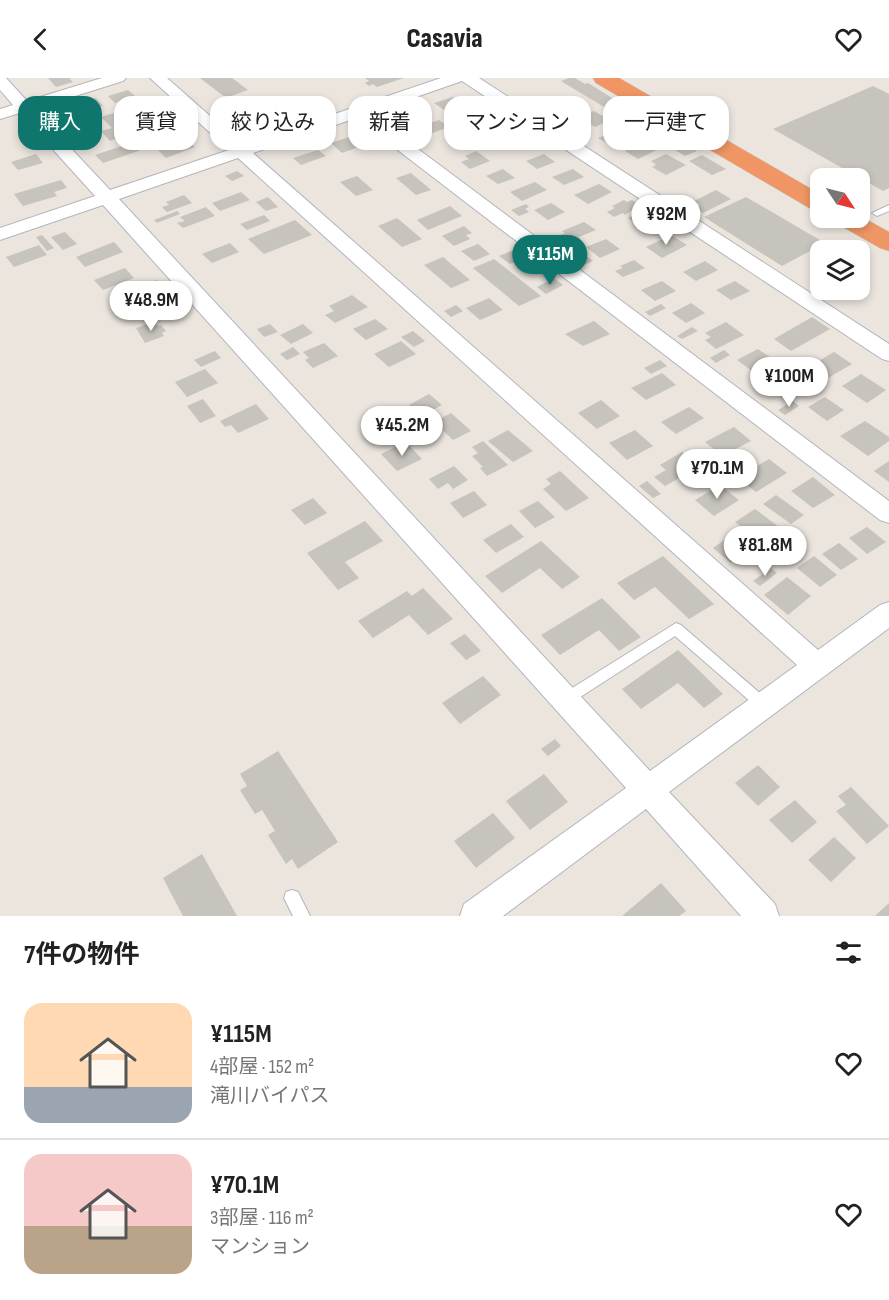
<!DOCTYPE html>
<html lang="ja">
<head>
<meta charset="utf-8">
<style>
  body { margin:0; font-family:"Sofia Sans Condensed","Noto Sans JP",sans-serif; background:#f2f2f2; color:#222; height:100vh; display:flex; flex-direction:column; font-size:22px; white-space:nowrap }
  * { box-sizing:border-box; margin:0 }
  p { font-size:20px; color:#767676 }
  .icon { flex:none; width:33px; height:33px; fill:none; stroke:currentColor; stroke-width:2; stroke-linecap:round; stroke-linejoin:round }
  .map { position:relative; height:838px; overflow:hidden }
  .side { display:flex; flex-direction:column; background:#fff; flex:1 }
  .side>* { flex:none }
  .banner { position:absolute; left:18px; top:18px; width:854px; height:54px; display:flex; gap:12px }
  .needle { width:39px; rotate:125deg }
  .buttons { position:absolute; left:810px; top:90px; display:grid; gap:12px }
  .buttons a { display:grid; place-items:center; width:60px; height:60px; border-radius:12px; background:#fff; box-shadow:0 3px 9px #0003; font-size:30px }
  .price { position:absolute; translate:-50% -51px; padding:0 14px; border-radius:21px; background:#fff; color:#222; font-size:20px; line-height:39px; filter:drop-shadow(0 2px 3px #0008) }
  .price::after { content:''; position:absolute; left:50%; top:36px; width:18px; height:14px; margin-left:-9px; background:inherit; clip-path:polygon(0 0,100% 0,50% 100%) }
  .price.on { background:#0f766e; color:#fff }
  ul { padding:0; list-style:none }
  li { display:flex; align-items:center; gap:18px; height:150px; padding:0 24px }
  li+li { border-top:2px solid #e0e0e0 }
  li span { display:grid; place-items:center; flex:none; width:168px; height:120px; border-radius:18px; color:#555 }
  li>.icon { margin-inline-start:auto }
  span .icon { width:72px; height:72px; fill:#fffc; stroke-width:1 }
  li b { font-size:26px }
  h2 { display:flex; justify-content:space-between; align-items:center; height:72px; padding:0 24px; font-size:26px }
  .chip { padding:0 21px; border-radius:18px; background:#fff; box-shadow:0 3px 9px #0003; font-size:21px; line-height:54px }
  .chip.on { background:#0f766e; color:#fff }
  header { display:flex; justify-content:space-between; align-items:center; height:78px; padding:0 24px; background:#fff; font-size:27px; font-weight:800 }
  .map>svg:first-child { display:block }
  .building { fill:#c7c3bd }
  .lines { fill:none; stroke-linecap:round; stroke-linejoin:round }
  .lane-casing { stroke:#b2b5bd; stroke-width:2 }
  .street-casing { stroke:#b2b5bd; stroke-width:2 }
  .highway-casing { stroke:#c4c4c4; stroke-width:1 }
  .lane { fill:#fff; fill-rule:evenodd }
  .street { fill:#fff; fill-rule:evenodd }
  .highway { fill:#f09665; fill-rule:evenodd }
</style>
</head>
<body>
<header><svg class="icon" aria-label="back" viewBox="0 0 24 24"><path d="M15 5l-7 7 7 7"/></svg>Casavia<svg class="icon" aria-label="heart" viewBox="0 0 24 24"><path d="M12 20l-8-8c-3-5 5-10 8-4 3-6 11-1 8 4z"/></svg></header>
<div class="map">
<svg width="889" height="838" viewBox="0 0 889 838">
  <rect width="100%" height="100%" fill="#ebe5de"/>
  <!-- building -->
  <g class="building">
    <polygon points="48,0 69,0 73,4 56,9"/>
    <polygon points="200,0 232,0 248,12 226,20"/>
    <polygon points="365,0 404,0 377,9 373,6 369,8 365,5 369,3"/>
    <polygon points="569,0 575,0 585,6 588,5 697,73 685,78 561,3"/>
    <polygon points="873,8 889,16 889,110 883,113 773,51"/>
    <polygon points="128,12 135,18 115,25 108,18"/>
    <polygon points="243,19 251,25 232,31 225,24"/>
    <polygon points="453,19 463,26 444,32 434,25"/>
    <polygon points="96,20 103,28 83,33 76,26"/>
    <polygon points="574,21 589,30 570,37 556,28"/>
    <polygon points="147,23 154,28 128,37 122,32"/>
    <polygon points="72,27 78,35 62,39 56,31"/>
    <polygon points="424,27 432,32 416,39 408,33"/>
    <polygon points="552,29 564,38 551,43 538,34"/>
    <polygon points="481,30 491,37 477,42 467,35"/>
    <polygon points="267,33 278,43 253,51 242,41"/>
    <polygon points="594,33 610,42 595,49 579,38"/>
    <polygon points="114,35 131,55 135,54 150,69 103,85 95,77 128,66 120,59 110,63 101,53 112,50 101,39"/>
    <polygon points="163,35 169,41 147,48 140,42"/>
    <polygon points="184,42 191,48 178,52 172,46"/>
    <polygon points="439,42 449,49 427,57 416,50"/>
    <polygon points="497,46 509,53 491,60 479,53"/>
    <polygon points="620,51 632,59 610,67 598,60"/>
    <polygon points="361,55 373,64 342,75 331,65"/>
    <polygon points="465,57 476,65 458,71 447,63"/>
    <polygon points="530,57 540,64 523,71 513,64"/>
    <polygon points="183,59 195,69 166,80 155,69"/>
    <polygon points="648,63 661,70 638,81 625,73"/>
    <polygon points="318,72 326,78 301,87 293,80"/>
    <polygon points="476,73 490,83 470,91 461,84 469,81 465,78"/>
    <polygon points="36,76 43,85 18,92 11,84"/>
    <polygon points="544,76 555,84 537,91 526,83"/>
    <polygon points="666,76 686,87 666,97 652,89 656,87 651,83"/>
    <polygon points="702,77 726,91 712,97 689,83"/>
    <polygon points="503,91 515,100 498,106 486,98"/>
    <polygon points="573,91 584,99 564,107 552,99"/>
    <polygon points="237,93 244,98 232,103 225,98"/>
    <polygon points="411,95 431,112 416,117 396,100"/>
    <polygon points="357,98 373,112 356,118 340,104"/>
    <polygon points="61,102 67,110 54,114 57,118 23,128 14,116"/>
    <polygon points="535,104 547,112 522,123 510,114"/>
    <polygon points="599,106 612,114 588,126 574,117"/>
    <polygon points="716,112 731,121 703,135 695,130 700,127 694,123"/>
    <polygon points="241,114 250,122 220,133 212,125"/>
    <polygon points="184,117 192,125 167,134 162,129 169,127 166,124"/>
    <polygon points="268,119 278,129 266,133 256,124"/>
    <polygon points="746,119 825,165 782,188 704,139"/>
    <polygon points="624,122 627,124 632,122 639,127 625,137 623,135 614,139 607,134 615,130 612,128"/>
    <polygon points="551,125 565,134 548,142 534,132"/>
    <polygon points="526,126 529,129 525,131 529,134 519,138 511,132"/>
    <polygon points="450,128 462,138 428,152 417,142"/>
    <polygon points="206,129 215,138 183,150 177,145 185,143 180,139"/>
    <polygon points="647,131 658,138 638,147 628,140"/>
    <polygon points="177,133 180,136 157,145 154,142"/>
    <polygon points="264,137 270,143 247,152 240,146"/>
    <polygon points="397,140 422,161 402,169 378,148"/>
    <polygon points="295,142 312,157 264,176 248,161"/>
    <polygon points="584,144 596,152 567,164 558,158 565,155 562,153"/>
    <polygon points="464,148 472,155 466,157 470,161 454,168 442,158"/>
    <polygon points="65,154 77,166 63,172 51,159"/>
    <polygon points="42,157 54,170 47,173 36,159"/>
    <polygon points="671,157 687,167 662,180 646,169"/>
    <polygon points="606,161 620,171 600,180 586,169"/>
    <polygon points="114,164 123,174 85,189 76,179"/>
    <polygon points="230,165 239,174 212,185 202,176"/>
    <polygon points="478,166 490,176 474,183 461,173"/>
    <polygon points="39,167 47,177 14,189 6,179"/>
    <polygon points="516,171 526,178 510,186 499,178"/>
    <polygon points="584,176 593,183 581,188 572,182"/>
    <polygon points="443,179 470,202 451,210 424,187"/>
    <polygon points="494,181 541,218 519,228 473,190"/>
    <polygon points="634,182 645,190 623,199 615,193 623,190 620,188"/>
    <polygon points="705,183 718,192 696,203 683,194"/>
    <polygon points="125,190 134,200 103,212 94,202"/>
    <polygon points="554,200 563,207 546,216 537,209"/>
    <polygon points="156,202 162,209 150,213 146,209 136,213 134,211"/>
    <polygon points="662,203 676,213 655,223 641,212"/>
    <polygon points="735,203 750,213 731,222 716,212"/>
    <polygon points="352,217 368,229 335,245 325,237 334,233 329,228"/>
    <polygon points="153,220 161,229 131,242 123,232"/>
    <polygon points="489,220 503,232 480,242 466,230"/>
    <polygon points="691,225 705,235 686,245 672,235"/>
    <polygon points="661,226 666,230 650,238 645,234"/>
    <polygon points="456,227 463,233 451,239 444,233"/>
    <polygon points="812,239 830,251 791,273 774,261"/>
    <polygon points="375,241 388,251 366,262 353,251"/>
    <polygon points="594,243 610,256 583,268 565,256"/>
    <polygon points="154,244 158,248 161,247 166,253 162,255 164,258 145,265 136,250"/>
    <polygon points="726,244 744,257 716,271 705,262 711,259 705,255"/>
    <polygon points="270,246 278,254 264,259 257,251"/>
    <polygon points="303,246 313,255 291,266 280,257"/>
    <polygon points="692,249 698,253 682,261 677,258"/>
    <polygon points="413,253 425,263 414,269 401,259"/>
    <polygon points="401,263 416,276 389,289 374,276"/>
    <polygon points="324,265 338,278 313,290 305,282 309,280 303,274"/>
    <polygon points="293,269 300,276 287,282 280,276"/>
    <polygon points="758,271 774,282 752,293 737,282"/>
    <polygon points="724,272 730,277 716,285 710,280"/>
    <polygon points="215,273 221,280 201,289 194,282"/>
    <polygon points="834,274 852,286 828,300 810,288"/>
    <polygon points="660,282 667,288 651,296 644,290"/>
    <polygon points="205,291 218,305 187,319 175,304"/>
    <polygon points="662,295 676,307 646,322 631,310"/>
    <polygon points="861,296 886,312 867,325 842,308"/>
    <polygon points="791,297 806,308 787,319 772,309"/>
    <polygon points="429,316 442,327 422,338 409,327"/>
    <polygon points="825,319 844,332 827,343 808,329"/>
    <polygon points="203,321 216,338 200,345 187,328"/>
    <polygon points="601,322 620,338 597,351 578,335"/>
    <polygon points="793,323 799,328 785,337 778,332"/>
    <polygon points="256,326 269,341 238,355 231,347 225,349 220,343"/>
    <polygon points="689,329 704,340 676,356 661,344"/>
    <polygon points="451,335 471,353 453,362 434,344"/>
    <polygon points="865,343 889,359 889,363 868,378 840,358"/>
    <polygon points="734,349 751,363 722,378 705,364"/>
    <polygon points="508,352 533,373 513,384 488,363"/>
    <polygon points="635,352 653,368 627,382 609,365"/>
    <polygon points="483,363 508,387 487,398 480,390 483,389 472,378 478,375 472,369"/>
    <polygon points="406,364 422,381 397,393 381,376"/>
    <polygon points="682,374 700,388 665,408 654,399 666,392 660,387"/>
    <polygon points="769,381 787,395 756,414 738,400"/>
    <polygon points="889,383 889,404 874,393"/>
    <polygon points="454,388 468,402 453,411 448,405 438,411 429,401"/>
    <polygon points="560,393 589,420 566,433 543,411 551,406 546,401"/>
    <polygon points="813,399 835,417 813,430 791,413"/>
    <polygon points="647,403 661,416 653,420 639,408"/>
    <polygon points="720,407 739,422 714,438 695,422"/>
    <polygon points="474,413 487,427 463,440 450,425"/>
    <polygon points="776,417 804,437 791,446 763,426"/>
    <polygon points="313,420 327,435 305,447 291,432"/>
    <polygon points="538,423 555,439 535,450 519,433"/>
    <polygon points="755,431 779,449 760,464 735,444"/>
    <polygon points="365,443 383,463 345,484 359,500 338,512 307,475"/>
    <polygon points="511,446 524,459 496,475 483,462"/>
    <polygon points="867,449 886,464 867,476 849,460"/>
    <polygon points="736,454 754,469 731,485 713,470"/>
    <polygon points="541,463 580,499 562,511 540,490 502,515 485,498"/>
    <polygon points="839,465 858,481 841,492 822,476"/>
    <polygon points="663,478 714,526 689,541 655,509 634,522 617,505"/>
    <polygon points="814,478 837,497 820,509 797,490"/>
    <polygon points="771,490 777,495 760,508 753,503"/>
    <polygon points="787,499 811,518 788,537 764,517"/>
    <polygon points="423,510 453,541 428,557 409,537 373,560 358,543 407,513 412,518"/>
    <polygon points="602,520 641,559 619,573 599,552 560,577 541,557"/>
    <polygon points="465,556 481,573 466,582 450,565"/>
    <polygon points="678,572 723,616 704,630 678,605 641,631 622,611"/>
    <polygon points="483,598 501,617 460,646 442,625"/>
    <polygon points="555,661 561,668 548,678 541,671"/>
    <polygon points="278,673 338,764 298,791 292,781 286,786 268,757 275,753 262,732 255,736 240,712 247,708 240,696"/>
    <polygon points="758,687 780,709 758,728 735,705"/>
    <polygon points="544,696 568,724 530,752 506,723"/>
    <polygon points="851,709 889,748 867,766 836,733 846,727 838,718"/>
    <polygon points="795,722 817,744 792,765 769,742"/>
    <polygon points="493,735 515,760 476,790 454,763"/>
    <polygon points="834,759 856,780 831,804 808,782"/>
    <polygon points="202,776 237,838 183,838 163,800"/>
    <polygon points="661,805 686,833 679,838 622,838"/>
    <polygon points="889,825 889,838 875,838"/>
  </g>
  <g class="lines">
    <!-- lane casing -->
    <g class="lane-casing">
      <g id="lane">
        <polygon points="889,127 889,133 877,138 872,135"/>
        <polygon points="676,545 681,547 769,623 771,627 769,631 764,633 759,631 675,558 571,625 566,627 561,625 559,621 561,617"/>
        <polygon points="292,812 298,814 310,838 293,838 284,820 286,814"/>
      </g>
    </g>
    <!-- street casing -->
    <g class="street-casing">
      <path id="street" d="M0,0h6l21,23 75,-23h24l-3,3 -89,28 76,81 119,-40 -79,-72h17l76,67 198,-67h38l410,266v17l-7,-2 -420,-278 -92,32 519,388v22l-9,-3 -524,-402 -103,35 565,497 62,-45 9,-3v26l-220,164 106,112 4,12h-38l-95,-107 -143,107h-43l4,-12 162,-116 -523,-583 -103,35v-12l95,-32 -75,-83 -20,6v-10l13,-4 -13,-15zM238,80l559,507 -147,106 -531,-572z"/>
    </g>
    <!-- highway casing -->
    <g class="highway-casing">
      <g id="highway">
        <polygon points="593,0 619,0 820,116 820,133 811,131 596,5"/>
        <polygon points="860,138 889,154 889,173 880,170 836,145 832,140"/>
      </g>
    </g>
    <!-- lane -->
    <use href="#lane" class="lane"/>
    <!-- street -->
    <use href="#street" class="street"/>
    <!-- highway -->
    <use href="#highway" class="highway"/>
  </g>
</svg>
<div class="buttons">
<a><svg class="needle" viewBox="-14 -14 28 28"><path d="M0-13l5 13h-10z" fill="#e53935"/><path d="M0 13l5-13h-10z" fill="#767676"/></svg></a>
<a><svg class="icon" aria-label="layers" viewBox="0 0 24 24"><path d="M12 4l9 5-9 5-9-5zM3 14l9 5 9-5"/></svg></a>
</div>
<b class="price" style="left:666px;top:168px">¥92M</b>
<b class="price on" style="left:550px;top:208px">¥115M</b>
<b class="price" style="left:151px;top:254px">¥48.9M</b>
<b class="price" style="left:789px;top:330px">¥100M</b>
<b class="price" style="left:402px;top:379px">¥45.2M</b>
<b class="price" style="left:717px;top:422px">¥70.1M</b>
<b class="price" style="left:765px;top:499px">¥81.8M</b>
<div class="banner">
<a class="chip on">購入</a>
<a class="chip">賃貸</a>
<a class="chip">絞り込み</a>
<a class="chip">新着</a>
<a class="chip">マンション</a>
<a class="chip">一戸建て</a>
</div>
</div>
<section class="side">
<h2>7件の物件<svg class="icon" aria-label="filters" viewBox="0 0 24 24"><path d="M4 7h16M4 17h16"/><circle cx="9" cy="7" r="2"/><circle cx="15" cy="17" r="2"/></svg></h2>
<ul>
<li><span style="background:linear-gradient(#ffd9b3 70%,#9aa5b1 0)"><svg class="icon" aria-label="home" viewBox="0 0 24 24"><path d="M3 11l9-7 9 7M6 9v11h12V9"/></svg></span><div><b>¥115M</b><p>4部屋 · 152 m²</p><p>滝川バイパス</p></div><svg class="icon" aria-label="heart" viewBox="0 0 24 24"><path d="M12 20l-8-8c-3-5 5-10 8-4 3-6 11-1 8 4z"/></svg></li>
<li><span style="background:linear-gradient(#f6c9c9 60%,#b9a48a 0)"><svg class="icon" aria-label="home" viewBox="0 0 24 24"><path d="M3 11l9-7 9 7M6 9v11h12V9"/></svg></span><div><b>¥70.1M</b><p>3部屋 · 116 m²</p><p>マンション</p></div><svg class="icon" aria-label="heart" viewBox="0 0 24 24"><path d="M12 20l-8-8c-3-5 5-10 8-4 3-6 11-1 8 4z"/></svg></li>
</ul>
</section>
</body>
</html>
